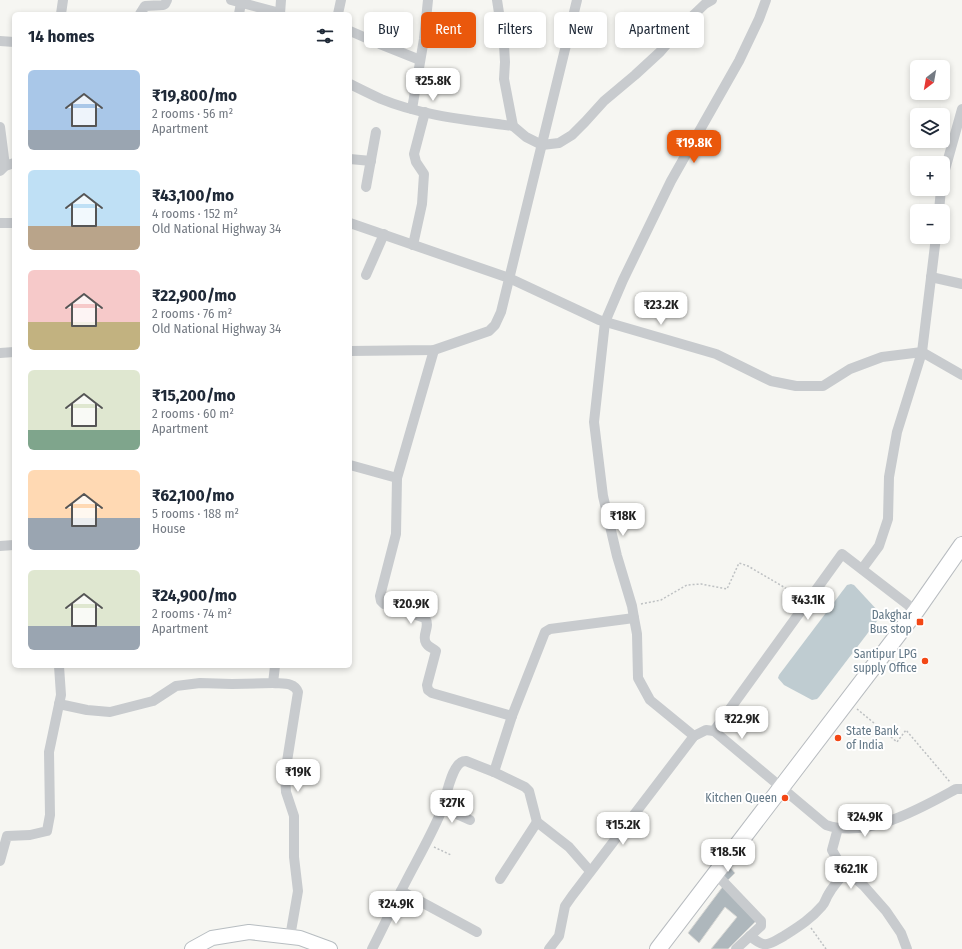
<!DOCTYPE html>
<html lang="en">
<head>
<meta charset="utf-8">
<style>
  body { margin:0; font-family:"Fira Sans Condensed",sans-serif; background:#f2f2f3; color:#1f2937; height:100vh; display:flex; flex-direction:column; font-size:15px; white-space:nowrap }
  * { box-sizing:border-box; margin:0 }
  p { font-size:13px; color:#747a83 }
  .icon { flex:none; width:22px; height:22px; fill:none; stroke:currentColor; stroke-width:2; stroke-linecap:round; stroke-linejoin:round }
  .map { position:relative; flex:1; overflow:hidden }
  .sheet { position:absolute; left:12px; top:12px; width:340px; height:656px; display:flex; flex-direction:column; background:#fff; border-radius:6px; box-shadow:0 2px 6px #0003 }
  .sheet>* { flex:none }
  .top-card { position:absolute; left:364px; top:12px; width:380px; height:36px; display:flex; gap:8px }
  .needle { width:26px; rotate:211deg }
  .fabs { position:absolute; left:910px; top:60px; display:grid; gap:8px }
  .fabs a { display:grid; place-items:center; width:40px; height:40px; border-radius:6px; background:#fff; box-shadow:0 2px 6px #0003; font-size:20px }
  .price { position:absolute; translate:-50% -34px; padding:0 9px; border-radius:8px; background:#fff; color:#222; font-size:13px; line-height:26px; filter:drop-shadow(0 1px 2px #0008) }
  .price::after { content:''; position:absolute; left:50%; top:24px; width:12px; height:9px; margin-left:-6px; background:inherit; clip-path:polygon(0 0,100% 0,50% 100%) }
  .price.current { background:#ea580c; color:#fff }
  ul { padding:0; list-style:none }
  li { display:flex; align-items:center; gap:12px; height:100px; padding:0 16px }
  li span { display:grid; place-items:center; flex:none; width:112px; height:80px; border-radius:6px; color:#555 }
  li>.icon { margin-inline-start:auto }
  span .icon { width:48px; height:48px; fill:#fffc; stroke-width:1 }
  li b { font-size:17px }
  h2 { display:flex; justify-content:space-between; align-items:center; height:48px; padding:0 16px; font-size:17px }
  .chip { padding:0 14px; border-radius:6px; background:#fff; box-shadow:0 2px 6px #0003; font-size:14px; line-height:36px }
  .chip.current { background:#ea580c; color:#fff }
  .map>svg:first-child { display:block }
  .water { fill:#bfccd1 }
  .building { fill:#aeb7bc; stroke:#d8d8d5 }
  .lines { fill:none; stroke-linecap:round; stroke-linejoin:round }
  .secondary-casing { stroke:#b7bdc1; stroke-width:16 }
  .primary-casing { stroke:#b8bcc0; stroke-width:18 }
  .path { stroke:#bec1c3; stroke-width:1.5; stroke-dasharray:2 2; stroke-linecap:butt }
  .street { stroke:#c8cbce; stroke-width:10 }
  .secondary { stroke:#fff; stroke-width:14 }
  .primary { stroke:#fff; stroke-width:16 }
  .poi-dot { fill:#f34715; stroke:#fff; stroke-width:1.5 }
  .labels { text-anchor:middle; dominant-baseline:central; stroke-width:4; stroke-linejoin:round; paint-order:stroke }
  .poi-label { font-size:12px; fill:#627786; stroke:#fff; text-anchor:end }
</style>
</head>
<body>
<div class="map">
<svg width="962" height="949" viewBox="0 0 962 949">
  <rect width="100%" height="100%" fill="#f6f6f2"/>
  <!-- water -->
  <polygon class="water" points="851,584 854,585 878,611 879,615 877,621 819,697 817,699 812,700 784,685 778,678 779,675 847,585"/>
  <!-- building -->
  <g class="building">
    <polygon points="729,866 735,873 728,880 720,873"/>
    <polygon points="724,885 757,920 728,949 711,949 737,917 725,907 699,943 688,933"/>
  </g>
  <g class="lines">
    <!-- secondary casing -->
    <g class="secondary-casing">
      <polyline id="secondary" points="192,949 212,938 249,932 300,938 330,949"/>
    </g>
    <!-- primary casing -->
    <g class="primary-casing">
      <polyline id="primary" points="658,949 916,611 962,545"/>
    </g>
    <!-- path -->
    <g class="path">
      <polyline points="641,604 661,600 687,585 701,584 727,589 739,563 748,566 799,596"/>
      <polyline points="857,709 897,742 906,730 950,782"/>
      <polyline points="434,847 451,855"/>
      <polyline points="811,928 826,949"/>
    </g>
    <!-- street -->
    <g class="street">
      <polyline points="231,0 280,13"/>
      <polyline points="497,0 504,45 505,62 504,79 513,126 526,137 542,145 559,143 572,135 585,122 604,101 635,75 660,52 684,24 705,4 712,0"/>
      <polyline points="61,14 63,0"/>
      <polyline points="140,14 145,6 163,5 165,4 167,0"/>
      <polyline points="239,14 241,3"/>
      <polyline points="280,14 281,0"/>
      <polyline points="338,14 341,0"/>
      <polyline points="350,31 380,44 420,60"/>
      <polyline points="0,41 14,42"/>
      <path d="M350,84c10,5 20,10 31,15 41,17 88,21 132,27"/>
      <polyline points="412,109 424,39 428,0"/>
      <polyline points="0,127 5,166"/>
      <polyline points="350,159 371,161"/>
      <polyline points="0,171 5,166 14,163"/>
      <polyline points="943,177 962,109"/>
      <polyline points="366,187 376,132"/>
      <polyline points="939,211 941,189"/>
      <polyline points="0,223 14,223"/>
      <polyline points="350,223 509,278 599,320 716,354 771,381 796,386 823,386 850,369 882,357 922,352 962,375"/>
      <polyline points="413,245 422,204 424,174 416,162 414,154 425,112"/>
      <polyline points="366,275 384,234"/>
      <polyline points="931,277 962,284"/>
      <polyline points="350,351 434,350 489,331 495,325 501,312 577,0"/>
      <polyline points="0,353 14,352"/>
      <polyline points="350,465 397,478 434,350"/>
      <path d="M397,478l-1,56 -16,62 1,5 3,3 41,14c6,9 -4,17 1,25 2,4 7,5 10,8l-9,34 1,5 4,3 80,23"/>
      <polyline points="0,546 14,545"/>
      <polyline points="862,569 879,546 888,519 889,477 897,432 922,352 936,237"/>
      <path d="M273,683c10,1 21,-1 25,9l-13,82 1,18 8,24v41l4,34 -8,46"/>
      <polyline points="59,704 87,710 110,712 153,701 176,686 200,683 232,684 273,683 275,666"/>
      <polyline points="714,731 842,554 916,611"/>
      <polyline points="694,736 650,700 638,678 637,634 634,618 632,606 617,556 603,496 594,422 605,322 623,280 671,181 739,61 759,19 766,0"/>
      <polyline points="494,772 525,787 529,791 537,822 569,847 590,871"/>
      <polyline points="443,808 470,820"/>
      <polyline points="838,828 832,850 841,866 864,886 886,911 901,933 907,949"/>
      <polyline points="0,861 7,836 30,835 47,831 50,815 49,752 61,695 59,666"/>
      <polyline points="715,873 761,921 761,926 736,949"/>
      <polyline points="500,879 537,822"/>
      <polyline points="401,891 477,932"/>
      <path d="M750,936c16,13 17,9 34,0 14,-9 27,-17 38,-30 3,-3 4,-8 6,-11 5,-9 12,-17 19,-24"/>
      <path d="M372,949c10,-19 19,-39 29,-58 13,-26 28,-51 40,-79 5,-11 10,-52 25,-51l28,11 18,-56 33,-84 5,-3 84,-11"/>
      <path d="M549,949l10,-13 6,-30 7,-10 122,-160 12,-6 8,1 112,94c42,14 95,-17 130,-36h6"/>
    </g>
    <!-- secondary -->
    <use href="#secondary" class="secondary"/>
    <!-- primary -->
    <use href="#primary" class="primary"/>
  </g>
  <!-- markers -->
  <g class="poi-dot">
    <rect x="916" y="618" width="8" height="8" rx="2"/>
    <circle cx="925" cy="661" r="4"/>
    <circle cx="838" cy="738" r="4"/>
    <circle cx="785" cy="798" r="4"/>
  </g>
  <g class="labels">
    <!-- poi labels -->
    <g class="poi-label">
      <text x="912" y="615">Dakghar<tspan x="912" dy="14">Bus stop</tspan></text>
      <text x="917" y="654">Santipur LPG<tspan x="917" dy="14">supply Office</tspan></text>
      <text x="846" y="731" text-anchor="start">State Bank<tspan x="846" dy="14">of India</tspan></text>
      <text x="777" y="798">Kitchen Queen</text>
    </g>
  </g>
</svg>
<div class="fabs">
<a><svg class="needle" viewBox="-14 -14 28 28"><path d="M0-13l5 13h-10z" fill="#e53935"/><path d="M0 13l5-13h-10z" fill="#747a83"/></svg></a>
<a><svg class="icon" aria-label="layers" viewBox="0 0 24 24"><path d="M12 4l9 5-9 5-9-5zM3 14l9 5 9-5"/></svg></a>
<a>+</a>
<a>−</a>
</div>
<b class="price" style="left:433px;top:102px">₹25.8K</b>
<b class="price current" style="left:694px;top:164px">₹19.8K</b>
<b class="price" style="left:661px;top:326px">₹23.2K</b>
<b class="price" style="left:623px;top:537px">₹18K</b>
<b class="price" style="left:808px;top:621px">₹43.1K</b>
<b class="price" style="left:411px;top:625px">₹20.9K</b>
<b class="price" style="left:742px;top:740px">₹22.9K</b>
<b class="price" style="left:298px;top:793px">₹19K</b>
<b class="price" style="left:452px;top:824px">₹27K</b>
<b class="price" style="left:865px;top:838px">₹24.9K</b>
<b class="price" style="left:623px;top:846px">₹15.2K</b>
<b class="price" style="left:728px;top:873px">₹18.5K</b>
<b class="price" style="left:851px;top:890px">₹62.1K</b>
<b class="price" style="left:396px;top:925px">₹24.9K</b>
<div class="top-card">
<a class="chip">Buy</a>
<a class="chip current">Rent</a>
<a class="chip">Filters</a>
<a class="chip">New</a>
<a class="chip">Apartment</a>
</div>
<section class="sheet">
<h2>14 homes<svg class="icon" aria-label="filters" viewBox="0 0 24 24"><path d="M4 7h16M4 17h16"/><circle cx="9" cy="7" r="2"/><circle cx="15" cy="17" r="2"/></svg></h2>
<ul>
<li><span style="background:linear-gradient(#a9c7e8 75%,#9aa5b1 0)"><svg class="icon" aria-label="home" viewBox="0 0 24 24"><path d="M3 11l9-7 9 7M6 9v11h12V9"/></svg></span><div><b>₹19,800/mo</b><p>2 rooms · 56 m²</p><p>Apartment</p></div></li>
<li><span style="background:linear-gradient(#bfe0f5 70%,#b9a48a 0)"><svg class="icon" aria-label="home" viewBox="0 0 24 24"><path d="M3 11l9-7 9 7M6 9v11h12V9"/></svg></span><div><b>₹43,100/mo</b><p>4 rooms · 152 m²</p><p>Old National Highway 34</p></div></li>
<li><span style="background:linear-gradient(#f6c9c9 65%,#c2b280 0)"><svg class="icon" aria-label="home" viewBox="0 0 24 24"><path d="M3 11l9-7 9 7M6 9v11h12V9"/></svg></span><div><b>₹22,900/mo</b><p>2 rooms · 76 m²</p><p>Old National Highway 34</p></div></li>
<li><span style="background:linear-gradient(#dfe7d0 75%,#7fa58c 0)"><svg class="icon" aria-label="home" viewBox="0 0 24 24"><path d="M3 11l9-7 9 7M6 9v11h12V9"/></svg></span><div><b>₹15,200/mo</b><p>2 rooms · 60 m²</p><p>Apartment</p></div></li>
<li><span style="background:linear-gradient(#ffd9b3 60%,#9aa5b1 0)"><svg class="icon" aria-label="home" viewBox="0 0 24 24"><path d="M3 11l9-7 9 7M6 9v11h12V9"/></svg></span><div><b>₹62,100/mo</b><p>5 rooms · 188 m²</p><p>House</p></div></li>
<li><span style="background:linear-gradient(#dfe7d0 70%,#9aa5b1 0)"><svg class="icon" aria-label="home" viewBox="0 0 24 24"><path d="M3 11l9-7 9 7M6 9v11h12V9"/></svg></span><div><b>₹24,900/mo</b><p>2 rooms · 74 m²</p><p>Apartment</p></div></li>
</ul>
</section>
</div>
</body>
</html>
